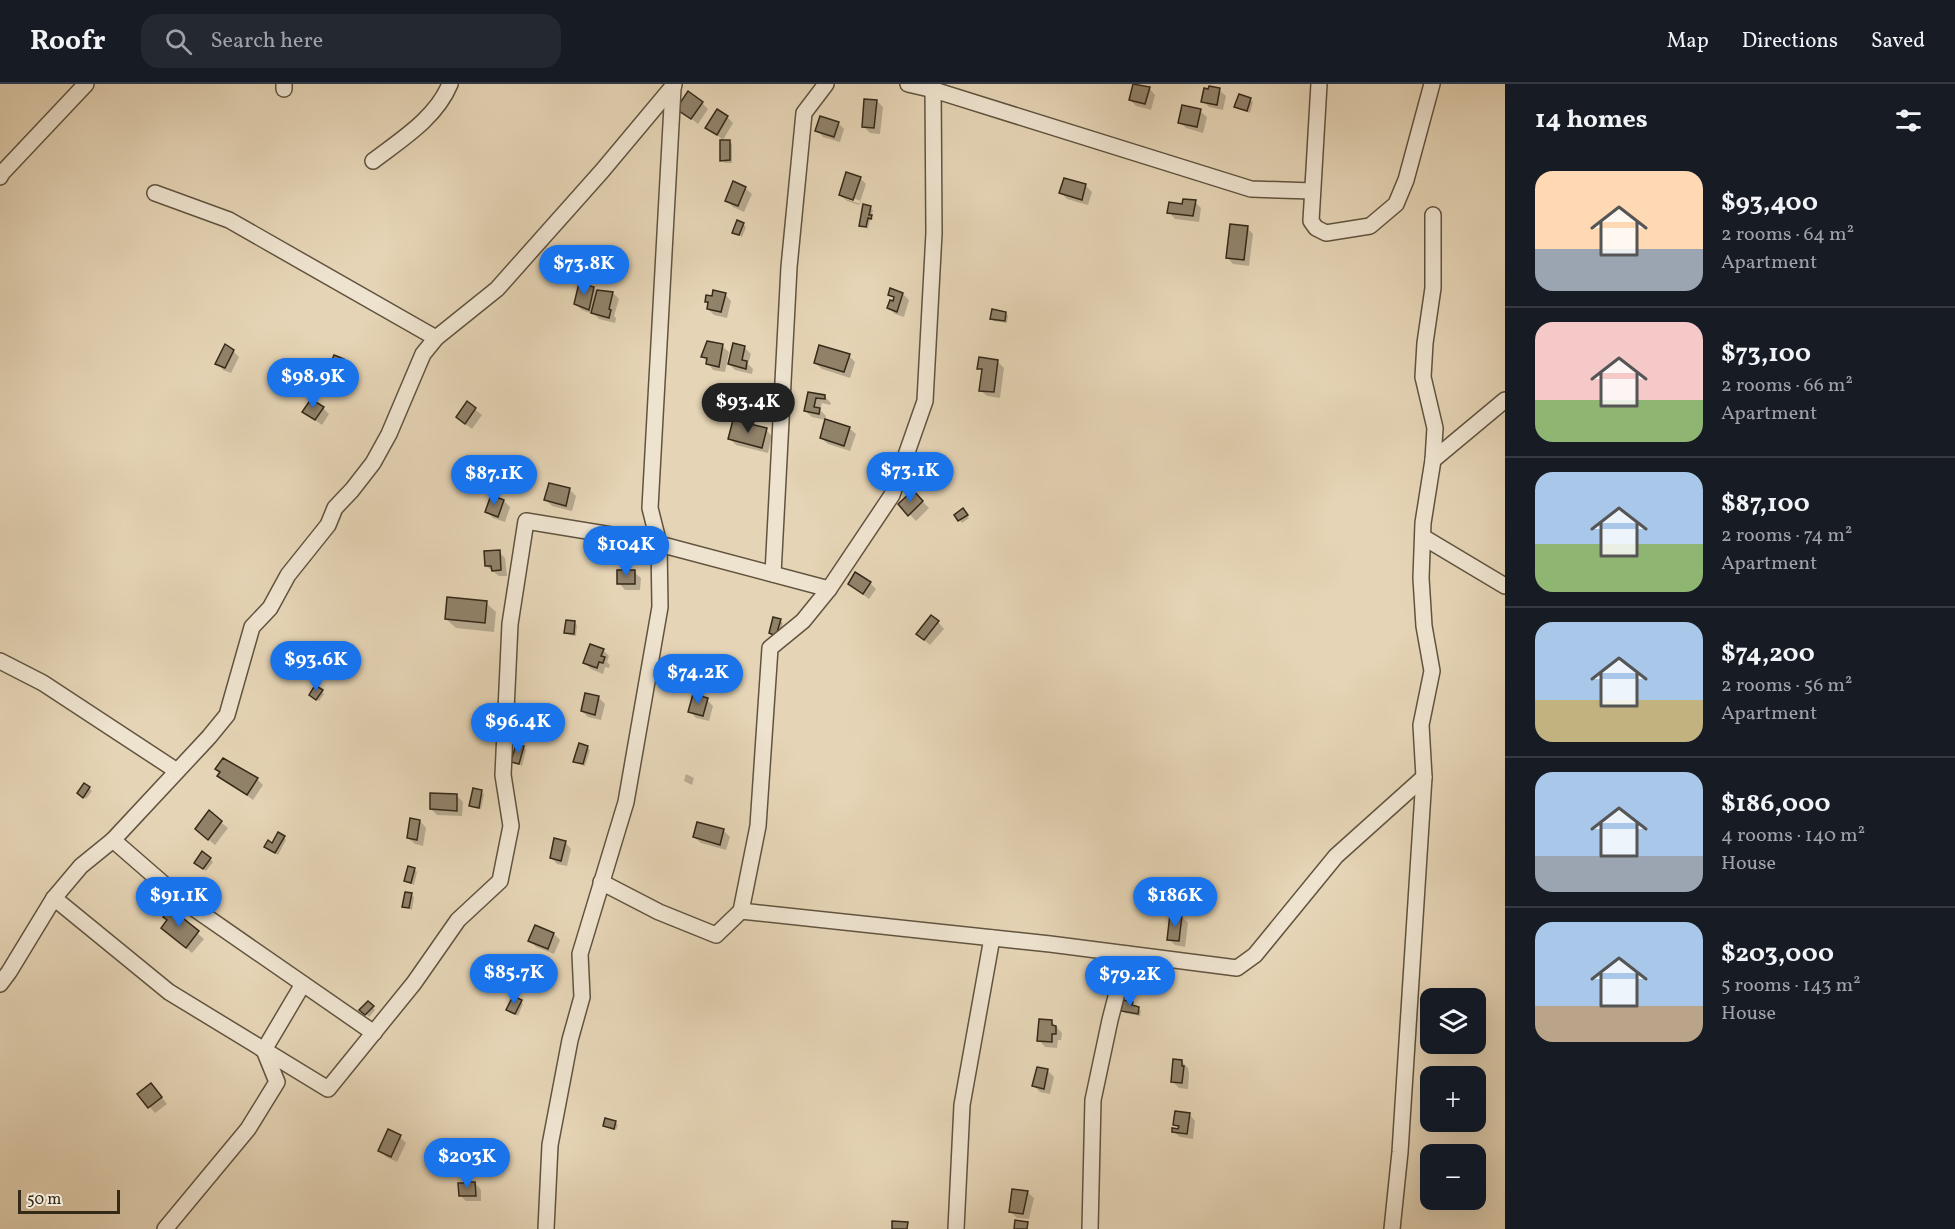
<!DOCTYPE html>
<html lang="en">
<head>
<meta charset="utf-8">
<style>
  body { margin:0; font-family:Vollkorn,serif; background:#242831; color:#f1f3f6; height:100vh; display:flex; flex-direction:column; font-size:22px; white-space:nowrap }
  * { box-sizing:border-box; margin:0 }
  p { font-size:20px; color:#9ea1a6 }
  .icon { flex:none; width:33px; height:33px; fill:none; stroke:currentColor; stroke-width:2; stroke-linecap:round; stroke-linejoin:round }
  .map { position:relative; flex:1; overflow:hidden }
  .panel { display:flex; flex-direction:column; background:#171b24; width:450px }
  .panel>* { flex:none }
  .controls { position:absolute; left:1420px; top:904px; display:grid; gap:12px }
  .controls a { display:grid; place-items:center; width:66px; height:66px; border-radius:12px; background:#171b24; box-shadow:0 6px 24px #0002; font-size:30px }
  .scale { position:absolute; left:18px; bottom:15px; width:102px; box-sizing:border-box; padding-left:6px; border:3px solid #352918; border-top:0; font-size:16px; line-height:21px; white-space:nowrap; color:#352918; -webkit-text-stroke:4px #eee3cf; paint-order:stroke }
  .price { position:absolute; translate:-50% -51px; padding:0 14px; border-radius:21px; background:#1a73e8; color:#fff; font-size:20px; line-height:39px; filter:drop-shadow(0 2px 3px #0008) }
  .price::after { content:''; position:absolute; left:50%; top:36px; width:18px; height:14px; margin-left:-9px; background:inherit; clip-path:polygon(0 0,100% 0,50% 100%) }
  .price.on { background:#222; color:#fff }
  ul { padding:0; list-style:none }
  li { display:flex; align-items:center; gap:18px; height:150px; padding:0 30px }
  li+li { border-top:2px solid #363941 }
  li span { display:grid; place-items:center; flex:none; width:168px; height:120px; border-radius:18px; color:#555 }
  li>.icon { margin-inline-start:auto }
  span .icon { width:72px; height:72px; fill:#fffc; stroke-width:1 }
  li b { font-size:26px }
  h2 { display:flex; justify-content:space-between; align-items:center; height:72px; padding:0 30px; font-size:26px }
  header { display:flex; align-items:center; gap:36px; box-sizing:border-box; height:84px; padding:0 30px; background:#171b24; border-bottom:2px solid #363941 }
  header strong { font-size:28px }
  nav { display:flex; gap:33px; margin-inline-start:auto; font-size:21px }
  .search { width:420px; height:54px; background:#242831; display:flex; align-items:center; gap:15px; box-sizing:border-box; padding:0 21px; border-radius:18px; color:#9ea1a6; font-size:22px }
  main { display:flex; flex:1; min-height:0 }
  .map>svg:first-child { display:block }
  .shadow { fill:#0003; fill-rule:evenodd }
  .building { fill:#91826a; stroke:#352918; stroke-width:1.5 }
  .lines { fill:none; stroke-linecap:round; stroke-linejoin:round }
  .minor-casing { stroke:#61543f; stroke-width:18 }
  .minor { stroke:#eee3cf; stroke-width:15 }
</style>
</head>
<body>
<header>
<strong>Roofr</strong>
<div class="search"><svg class="icon" aria-label="search" viewBox="0 0 24 24"><circle cx="10" cy="10" r="6"/><path d="M15 15l6 6"/></svg>Search here</div>
<nav><a>Map</a><a>Directions</a><a>Saved</a></nav>
</header>
<main>
<div class="map">
<svg width="1505" height="1145" viewBox="0 0 1505 1145">
  <rect width="100%" height="100%" fill="#e5d4b5"/>
  <filter id="stains"><feTurbulence type="fractalNoise" baseFrequency=".00333" numOctaves="4"/><feColorMatrix values="0 0 0 0 .2 0 0 0 0 .09 0 0 0 0 .02 0 0 0 .5 -.17"/></filter>
  <radialGradient id="worn" r=".72"><stop offset=".6" stop-color="#630" stop-opacity="0"/><stop offset="1" stop-color="#630" stop-opacity=".3"/></radialGradient>
  <!-- shadow -->
  <g class="shadow">
    <polygon points="1149,4 1155,11 1151,26 1136,22 1130,16"/>
    <polygon points="1219,6 1226,12 1223,26 1209,23 1203,17"/>
    <polygon points="1250,16 1253,18 1250,29 1236,23"/>
    <polygon points="877,17 883,23 880,50 870,49 863,42"/>
    <polygon points="702,19 708,25 698,40 678,24"/>
    <polygon points="1200,27 1207,33 1203,49 1186,44 1180,38"/>
    <polygon points="727,33 733,39 723,56 707,43"/>
    <polygon points="838,39 844,45 840,58 823,53 817,46"/>
    <polygon points="729,58 732,60 732,79 725,79 722,76"/>
    <path d="M860,94l6,6 -7,21 -12,-4 -7,-6zM846,112l15,5 -1,3 -14,-5z"/>
    <polygon points="1086,102 1092,108 1088,121 1067,115 1061,109"/>
    <polygon points="745,104 752,110 744,128 733,123 727,117"/>
    <polygon points="1195,118 1201,124 1199,138 1175,135 1169,128"/>
    <polygon points="870,124 873,126 871,133 874,135 870,136 868,145 861,141"/>
    <polygon points="743,140 746,143 742,153 734,148"/>
    <polygon points="1247,144 1253,150 1249,182 1233,180 1227,173"/>
    <polygon points="594,204 596,207 613,209 619,215 614,232 616,234 615,239 599,235 595,231 582,226 576,220"/>
    <polygon points="725,210 731,217 727,234 714,231 708,225 709,220 706,217"/>
    <polygon points="890,210 903,210 909,216 904,233 895,230 889,224 895,215"/>
    <polygon points="1006,229 1008,232 1007,239 994,237 991,234"/>
    <polygon points="722,262 729,268 725,288 713,286 703,273"/>
    <polygon points="745,264 751,270 748,280 753,285 752,290 735,286 729,280"/>
    <polygon points="233,267 239,273 231,289 223,286 217,279"/>
    <polygon points="849,272 855,278 850,294 822,285 815,279"/>
    <polygon points="343,276 346,279 339,295 328,288"/>
    <polygon points="997,277 1004,284 1000,314 987,312 980,306 983,288 979,284"/>
    <polygon points="809,309 825,313 831,319 830,321 822,319 820,326 826,332 825,336 812,333 805,327"/>
    <polygon points="468,320 482,331 472,345 464,339"/>
    <polygon points="323,324 329,330 322,341 304,328"/>
    <polygon points="849,344 856,350 850,367 828,360 821,354"/>
    <polygon points="766,346 772,352 768,369 736,361 730,355"/>
    <polygon points="570,406 576,412 572,427 552,422 546,416"/>
    <polygon points="913,408 929,424 916,437 900,420"/>
    <polygon points="504,417 510,423 505,438 493,434 487,428"/>
    <polygon points="965,429 969,434 962,439 956,431"/>
    <polygon points="499,468 505,474 507,492 499,492 486,482"/>
    <polygon points="634,488 641,494 640,506 625,506 619,499"/>
    <polygon points="870,499 876,505 869,515 849,500"/>
    <polygon points="486,519 496,528 494,548 456,544 446,535"/>
    <polygon points="780,537 783,539 779,553 770,549"/>
    <polygon points="938,538 944,545 930,561 924,556"/>
    <polygon points="574,539 577,541 576,552 569,551 566,548"/>
    <polygon points="603,566 609,572 607,578 610,581 609,584 605,583 603,590 591,585 585,579"/>
    <polygon points="322,608 324,610 319,617 313,614"/>
    <polygon points="586,611 599,614 605,620 601,636 588,633 582,627"/>
    <polygon points="707,616 713,622 709,637 696,634 690,627"/>
    <polygon points="524,663 526,666 522,682 513,677"/>
    <polygon points="587,663 590,666 585,682 578,680 575,677"/>
    <polygon points="686,690 694,694 692,701 684,697"/>
    <polygon points="219,692 257,695 263,701 253,716"/>
    <polygon points="85,701 92,707 86,715 79,709"/>
    <polygon points="474,706 484,710 481,725 471,721"/>
    <polygon points="457,712 463,718 462,732 437,731 431,725"/>
    <polygon points="210,729 228,744 215,761 203,751"/>
    <polygon points="420,737 426,744 423,762 415,760 408,754"/>
    <polygon points="698,740 724,747 730,753 726,766 701,759 694,753"/>
    <polygon points="284,753 286,756 278,771 266,763 273,761"/>
    <polygon points="565,758 571,765 567,782 557,780 551,773"/>
    <polygon points="210,775 213,778 206,787 199,781"/>
    <polygon points="414,785 417,788 414,801 405,797"/>
    <polygon points="411,811 414,813 412,826 403,822"/>
    <polygon points="170,826 204,855 192,869 169,850"/>
    <polygon points="1182,833 1188,839 1185,863 1175,861 1169,855"/>
    <polygon points="554,850 560,856 554,870 536,863 530,857"/>
    <polygon points="521,917 523,920 518,932 508,926"/>
    <polygon points="368,919 375,926 369,933 361,926"/>
    <polygon points="1132,920 1141,927 1140,932 1125,929 1122,926"/>
    <polygon points="1051,937 1062,949 1061,956 1058,956 1057,964 1045,963 1039,956"/>
    <polygon points="1182,978 1188,984 1189,990 1188,1005 1179,1004 1173,998"/>
    <polygon points="1048,987 1054,993 1050,1010 1040,1008 1034,1002"/>
    <polygon points="157,1007 167,1020 155,1029 139,1011"/>
    <polygon points="1189,1030 1195,1037 1193,1055 1180,1053 1173,1047 1181,1047 1174,1040"/>
    <polygon points="615,1038 618,1041 616,1046 605,1041"/>
    <polygon points="400,1053 406,1059 397,1078 386,1073 380,1066"/>
    <polygon points="485,1070 487,1073 485,1088 478,1087 475,1084"/>
    <polygon points="468,1097 471,1099 475,1099 481,1106 481,1117 466,1117 460,1111"/>
    <polygon points="1027,1108 1034,1114 1029,1135 1017,1134 1011,1128"/>
  </g>
  <!-- building -->
  <g class="building">
    <polygon points="1133,0 1150,3 1145,20 1129,16"/>
    <polygon points="1209,2 1220,4 1217,21 1201,18 1204,4 1208,5"/>
    <polygon points="688,7 703,18 691,35 676,25"/>
    <polygon points="1239,10 1251,14 1247,27 1234,23"/>
    <polygon points="864,15 877,16 874,44 862,43"/>
    <polygon points="1182,21 1201,25 1197,43 1178,39"/>
    <polygon points="717,25 728,32 717,51 705,44"/>
    <polygon points="820,32 839,38 834,53 815,47"/>
    <polygon points="720,56 730,56 730,76 720,77"/>
    <polygon points="846,88 861,93 853,116 839,111"/>
    <polygon points="1064,94 1086,100 1082,116 1059,109"/>
    <polygon points="733,97 746,103 738,122 725,117"/>
    <polygon points="1183,115 1196,116 1193,132 1167,129 1169,118 1182,120"/>
    <polygon points="863,120 871,122 869,131 872,131 871,135 868,134 866,143 859,142"/>
    <polygon points="737,136 744,139 739,151 732,149"/>
    <polygon points="1230,140 1248,142 1244,176 1226,174"/>
    <polygon points="579,199 594,203 589,226 574,220"/>
    <polygon points="890,204 903,209 897,228 887,224 890,216 893,217 894,213 888,211"/>
    <polygon points="597,206 613,208 609,225 611,226 609,234 591,229"/>
    <polygon points="713,206 726,209 721,228 707,225 708,218 705,218 706,211 712,212"/>
    <polygon points="992,225 1006,228 1005,237 990,235"/>
    <polygon points="707,257 723,260 719,283 706,280 707,274 701,273"/>
    <polygon points="733,259 745,262 742,276 747,277 746,285 728,280"/>
    <polygon points="225,260 234,266 225,284 215,280"/>
    <polygon points="819,261 850,270 844,288 814,279"/>
    <polygon points="334,271 344,275 336,293 326,289"/>
    <polygon points="979,273 998,276 994,308 979,307 982,285 977,285"/>
    <polygon points="808,308 825,311 825,315 816,314 814,323 820,324 819,330 804,327"/>
    <polygon points="311,315 324,323 315,336 302,328"/>
    <polygon points="467,317 476,324 465,340 456,333"/>
    <polygon points="825,335 850,343 844,362 820,354"/>
    <polygon points="733,336 767,344 762,364 728,355"/>
    <polygon points="549,399 570,404 566,422 544,416"/>
    <polygon points="913,406 923,417 908,432 898,420"/>
    <polygon points="491,411 504,416 498,433 485,428"/>
    <polygon points="963,424 968,431 958,437 954,431"/>
    <polygon points="500,466 501,486 492,487 491,482 485,482 484,467"/>
    <rect x="617" y="486" width="18" height="14"/>
    <polygon points="855,488 871,498 863,510 848,500"/>
    <polygon points="447,513 487,517 485,539 445,535"/>
    <polygon points="931,531 939,537 924,556 916,550"/>
    <polygon points="773,533 781,535 776,552 769,549"/>
    <polygon points="566,536 575,537 574,550 564,549"/>
    <polygon points="590,560 604,565 601,572 605,573 603,579 599,578 597,584 583,579"/>
    <polygon points="315,601 323,606 316,616 309,611"/>
    <polygon points="585,609 599,612 595,631 581,627"/>
    <polygon points="693,610 708,614 703,632 688,628"/>
    <polygon points="579,659 588,662 583,680 573,678"/>
    <polygon points="516,660 524,662 519,680 511,678"/>
    <polygon points="223,674 258,694 247,711 217,692 220,688 215,685"/>
    <polygon points="84,699 90,703 83,714 77,709"/>
    <polygon points="473,704 482,706 479,724 469,722"/>
    <polygon points="430,709 457,710 457,727 430,725"/>
    <polygon points="209,726 222,737 208,756 195,745"/>
    <polygon points="410,734 420,736 417,756 407,754"/>
    <polygon points="697,738 724,745 720,761 693,753"/>
    <polygon points="278,748 285,752 275,769 264,763 268,756 272,759"/>
    <polygon points="554,754 566,757 561,777 550,774"/>
    <polygon points="202,767 211,774 203,785 194,779"/>
    <polygon points="408,782 415,784 411,799 404,797"/>
    <polygon points="405,808 412,809 409,824 402,823"/>
    <polygon points="170,824 199,847 186,864 161,844 167,836 163,833"/>
    <polygon points="1170,830 1182,831 1179,857 1167,856"/>
    <polygon points="535,841 554,849 548,865 528,857"/>
    <polygon points="513,912 522,916 515,930 506,926"/>
    <polygon points="1123,916 1133,918 1132,921 1139,923 1138,930 1121,927"/>
    <polygon points="368,917 374,922 365,931 359,926"/>
    <polygon points="1039,935 1052,936 1052,941 1056,942 1056,950 1052,950 1052,958 1037,957"/>
    <polygon points="1173,975 1182,976 1182,982 1184,982 1182,999 1171,998"/>
    <polygon points="1037,983 1048,985 1044,1005 1032,1002"/>
    <polygon points="151,999 162,1013 148,1024 137,1010"/>
    <polygon points="1175,1027 1190,1029 1187,1050 1172,1048 1172,1044 1178,1045 1179,1042 1173,1041"/>
    <polygon points="605,1034 616,1037 614,1045 603,1042"/>
    <polygon points="388,1045 401,1051 391,1073 378,1067"/>
    <polygon points="476,1068 485,1069 483,1086 473,1085"/>
    <polygon points="464,1095 469,1095 469,1098 475,1098 476,1112 459,1112 458,1099 464,1099"/>
    <polygon points="1012,1105 1028,1107 1023,1130 1009,1128"/>
    <polygon points="1015,1136 1028,1138 1027,1145 1014,1145"/>
    <polygon points="892,1137 908,1138 907,1145 892,1145"/>
  </g>
  <g class="lines">
    <!-- minor casing -->
    <g class="minor-casing">
      <g id="minor">
        <polyline points="908,0 934,6 1251,105 1312,107"/>
        <polyline points="1319,0 1311,137 1316,144 1326,149 1370,142 1396,120 1406,96 1432,0"/>
        <polyline points="284,5 284,0"/>
        <path d="M373,77c29,-22 63,-43 77,-77"/>
        <polyline points="0,93 2,89 86,0"/>
        <polyline points="155,109 229,136 436,254"/>
        <polyline points="1433,376 1505,316"/>
        <polyline points="1423,453 1505,502"/>
        <polyline points="773,490 789,183 804,29 826,0"/>
        <polyline points="829,505 803,537 770,564 758,742 741,827 1050,860 1237,884 1255,871 1336,772 1424,693"/>
        <polyline points="0,577 43,599 177,687"/>
        <polyline points="113,756 182,816 374,949"/>
        <polyline points="601,798 659,828 716,851 741,827"/>
        <polyline points="54,814 169,908 328,1005 414,899 458,836 500,797 511,742 503,691 510,540 526,437 648,457 829,505 892,411 925,317 934,149 933,0"/>
        <polyline points="0,900 9,888 54,814 81,782 113,756 209,653 227,631 252,543 270,524 288,491 328,441 335,424 352,406 373,379 389,350 423,270 436,254 497,205 602,87 674,1"/>
        <polyline points="165,1145 248,1045 277,998 264,966 303,900"/>
        <polyline points="546,1145 550,1061 570,956 582,913 580,870 626,718 660,523 659,460 650,424 673,4"/>
        <polyline points="956,1145 962,1021 992,854"/>
        <polyline points="1090,1145 1093,1016 1110,936 1127,870"/>
        <polyline points="1392,1145 1400,1068 1424,693 1421,641 1432,587 1424,542 1421,494 1423,439 1433,376 1435,344 1423,293 1425,259 1433,204 1433,131"/>
      </g>
    </g>
    <!-- minor -->
    <use href="#minor" class="minor"/>
  </g>
  <rect width="100%" height="100%" filter="url(#stains)"/>
  <rect width="100%" height="100%" fill="url(#worn)"/>
</svg>
<div class="controls">
<a><svg class="icon" aria-label="layers" viewBox="0 0 24 24"><path d="M12 4l9 5-9 5-9-5zM3 14l9 5 9-5"/></svg></a>
<a>+</a>
<a>−</a>
</div>
<div class="scale">50 m</div>
<b class="price" style="left:584px;top:212px">$73.8K</b>
<b class="price" style="left:313px;top:325px">$98.9K</b>
<b class="price on" style="left:748px;top:350px">$93.4K</b>
<b class="price" style="left:910px;top:419px">$73.1K</b>
<b class="price" style="left:494px;top:422px">$87.1K</b>
<b class="price" style="left:626px;top:493px">$104K</b>
<b class="price" style="left:316px;top:608px">$93.6K</b>
<b class="price" style="left:698px;top:621px">$74.2K</b>
<b class="price" style="left:518px;top:670px">$96.4K</b>
<b class="price" style="left:179px;top:844px">$91.1K</b>
<b class="price" style="left:1175px;top:844px">$186K</b>
<b class="price" style="left:514px;top:921px">$85.7K</b>
<b class="price" style="left:1130px;top:923px">$79.2K</b>
<b class="price" style="left:467px;top:1105px">$203K</b>
</div>
<section class="panel">
<h2>14 homes<svg class="icon" aria-label="filters" viewBox="0 0 24 24"><path d="M4 7h16M4 17h16"/><circle cx="9" cy="7" r="2"/><circle cx="15" cy="17" r="2"/></svg></h2>
<ul>
<li><span style="background:linear-gradient(#ffd9b3 65%,#9aa5b1 0)"><svg class="icon" aria-label="home" viewBox="0 0 24 24"><path d="M3 11l9-7 9 7M6 9v11h12V9"/></svg></span><div><b>$93,400</b><p>2 rooms · 64 m²</p><p>Apartment</p></div></li>
<li><span style="background:linear-gradient(#f6c9c9 65%,#8fb573 0)"><svg class="icon" aria-label="home" viewBox="0 0 24 24"><path d="M3 11l9-7 9 7M6 9v11h12V9"/></svg></span><div><b>$73,100</b><p>2 rooms · 66 m²</p><p>Apartment</p></div></li>
<li><span style="background:linear-gradient(#a9c7e8 60%,#8fb573 0)"><svg class="icon" aria-label="home" viewBox="0 0 24 24"><path d="M3 11l9-7 9 7M6 9v11h12V9"/></svg></span><div><b>$87,100</b><p>2 rooms · 74 m²</p><p>Apartment</p></div></li>
<li><span style="background:linear-gradient(#a9c7e8 65%,#c2b280 0)"><svg class="icon" aria-label="home" viewBox="0 0 24 24"><path d="M3 11l9-7 9 7M6 9v11h12V9"/></svg></span><div><b>$74,200</b><p>2 rooms · 56 m²</p><p>Apartment</p></div></li>
<li><span style="background:linear-gradient(#a9c7e8 70%,#9aa5b1 0)"><svg class="icon" aria-label="home" viewBox="0 0 24 24"><path d="M3 11l9-7 9 7M6 9v11h12V9"/></svg></span><div><b>$186,000</b><p>4 rooms · 140 m²</p><p>House</p></div></li>
<li><span style="background:linear-gradient(#a9c7e8 70%,#b9a48a 0)"><svg class="icon" aria-label="home" viewBox="0 0 24 24"><path d="M3 11l9-7 9 7M6 9v11h12V9"/></svg></span><div><b>$203,000</b><p>5 rooms · 143 m²</p><p>House</p></div></li>
</ul>
</section>
</main>
</body>
</html>
